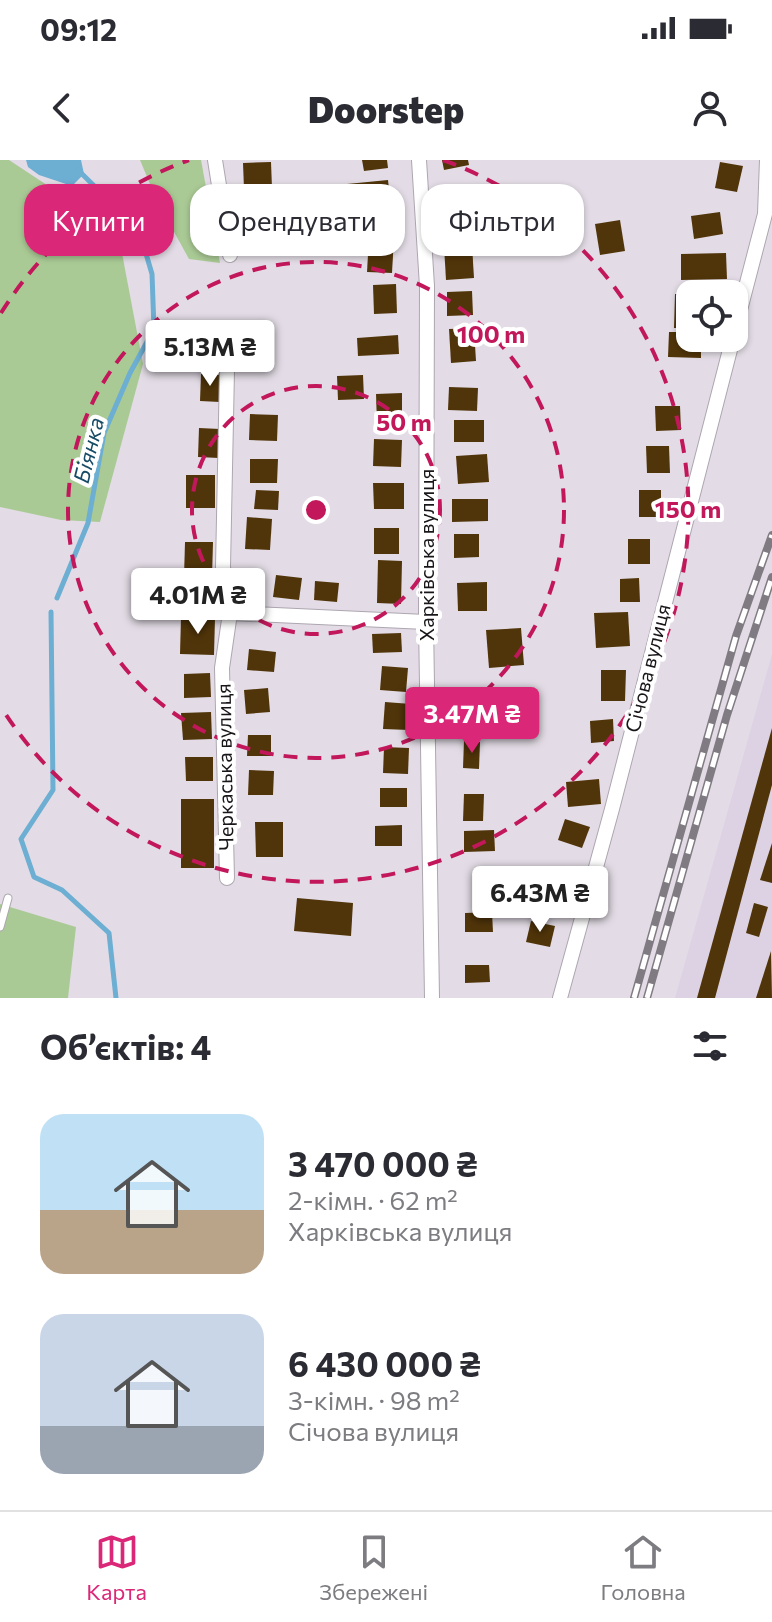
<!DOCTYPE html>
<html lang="uk">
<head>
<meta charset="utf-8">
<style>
  body { margin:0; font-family:Commissioner,sans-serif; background:#f7f7f7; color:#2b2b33; height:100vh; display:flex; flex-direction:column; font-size:30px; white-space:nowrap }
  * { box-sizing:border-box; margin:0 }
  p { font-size:26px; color:#7c7c81 }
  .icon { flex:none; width:44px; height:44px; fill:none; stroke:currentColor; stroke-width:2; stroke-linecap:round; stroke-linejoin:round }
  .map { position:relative; height:838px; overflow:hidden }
  .sheet { display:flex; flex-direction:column; background:#fff; flex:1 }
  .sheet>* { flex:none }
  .top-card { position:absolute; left:24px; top:24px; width:724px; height:72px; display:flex; gap:16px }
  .controls { position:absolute; left:676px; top:120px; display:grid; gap:16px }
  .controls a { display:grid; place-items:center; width:72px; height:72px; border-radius:16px; background:#fff; box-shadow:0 2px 6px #0004; font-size:40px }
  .price { position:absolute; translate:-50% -68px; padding:0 18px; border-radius:8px; background:#fff; color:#222; font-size:26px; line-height:52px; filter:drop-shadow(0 2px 4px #0008) }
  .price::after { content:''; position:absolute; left:50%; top:48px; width:24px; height:18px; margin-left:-12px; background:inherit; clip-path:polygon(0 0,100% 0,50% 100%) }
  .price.current { background:#db2777; color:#fff }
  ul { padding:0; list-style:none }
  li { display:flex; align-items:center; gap:24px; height:200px; padding:0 40px }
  li span { display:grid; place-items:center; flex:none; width:224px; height:160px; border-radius:24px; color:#555 }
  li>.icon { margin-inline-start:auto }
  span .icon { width:96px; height:96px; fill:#fffc; stroke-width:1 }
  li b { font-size:34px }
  h2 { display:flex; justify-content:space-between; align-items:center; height:96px; padding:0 40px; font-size:34px }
  .chip { padding:0 28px; border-radius:24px; background:#fff; box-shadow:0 2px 6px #0004; font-size:28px; line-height:72px }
  .chip.current { background:#db2777; color:#fff }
  .status { display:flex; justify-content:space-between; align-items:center; height:56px; padding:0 40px; background:#fff; direction:ltr }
  .status svg { height:22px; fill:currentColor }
  header { display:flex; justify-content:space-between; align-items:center; height:104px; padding:0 40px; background:#fff; font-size:36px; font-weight:800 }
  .menu { display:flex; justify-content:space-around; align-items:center; height:112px; border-top:2px solid #e1e1e2; background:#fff; font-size:22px; color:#7c7c81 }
  .menu a { display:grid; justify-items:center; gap:4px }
  .menu .current { color:#db2777 }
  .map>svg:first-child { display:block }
  .built { fill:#ddd2e3 }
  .green { fill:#aaca95 }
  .water { fill:#6daed3 }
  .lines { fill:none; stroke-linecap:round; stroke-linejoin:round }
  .stream { stroke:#6daed3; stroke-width:5 }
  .building { fill:#51350a }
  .lane-casing { stroke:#ada6b0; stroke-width:9 }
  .street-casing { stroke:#ada6b0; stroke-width:16 }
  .lane { stroke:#fff; stroke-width:7 }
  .street { stroke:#fff; stroke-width:14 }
  .rail-casing { stroke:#807b82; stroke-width:8 }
  .rail { stroke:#fff; stroke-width:5; stroke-dasharray:15; stroke-linecap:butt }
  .ring { fill:none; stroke:#c2185b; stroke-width:4; stroke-dasharray:14 10 }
  .labels { text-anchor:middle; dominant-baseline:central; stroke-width:8; stroke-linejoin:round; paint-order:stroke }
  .street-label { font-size:20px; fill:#19161a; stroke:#fff }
  .water-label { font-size:22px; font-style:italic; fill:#184c66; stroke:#fff }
  .centre { fill:#c2185b; stroke:#fff; stroke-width:4 }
  .ring-label { font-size:24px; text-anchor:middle; font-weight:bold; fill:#c2185b; stroke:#fff; stroke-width:8; stroke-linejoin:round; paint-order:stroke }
</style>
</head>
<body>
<div class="status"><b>09:12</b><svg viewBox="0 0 49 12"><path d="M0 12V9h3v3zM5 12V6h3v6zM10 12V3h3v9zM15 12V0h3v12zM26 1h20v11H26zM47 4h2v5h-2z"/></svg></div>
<header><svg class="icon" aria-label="back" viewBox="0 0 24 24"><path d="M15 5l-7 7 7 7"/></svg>Doorstep<svg class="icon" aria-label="person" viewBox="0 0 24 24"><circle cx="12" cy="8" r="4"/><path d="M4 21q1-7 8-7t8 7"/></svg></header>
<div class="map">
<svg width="772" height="838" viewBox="0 0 772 838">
  <rect width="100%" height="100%" fill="#e3dce6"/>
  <!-- built -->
  <polygon class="built" points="772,494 772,838 675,838"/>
  <!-- green -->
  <g class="green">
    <polygon points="0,0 9,0 118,72 143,204 100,362 61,360 0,347"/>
    <polygon points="140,0 201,0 220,103 189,99 157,41"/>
    <polygon points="0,744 76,767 68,838 0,838"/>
  </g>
  <!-- water -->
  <polygon class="water" points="26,0 81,0 84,14 72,26 39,15 28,7"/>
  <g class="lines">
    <!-- stream -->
    <g class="stream">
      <polyline points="57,438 88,363 104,273 130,213 154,169 152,114 139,70 78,10"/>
      <polyline points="51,452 53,630 21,679 34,717 62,730 109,773 116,838"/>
    </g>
  </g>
  <!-- building -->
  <g class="building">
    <polygon points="362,0 387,0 388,8 364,11"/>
    <polygon points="442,0 468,0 469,5 444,10"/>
    <polygon points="271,2 272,28 244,29 243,3"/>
    <polygon points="720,2 743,6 737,32 715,28"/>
    <polygon points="388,20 391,48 349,52 347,24"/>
    <polygon points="720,52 723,74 694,79 691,56"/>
    <polygon points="273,53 274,83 248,83 247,54"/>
    <polygon points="620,60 625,91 600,95 595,64"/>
    <polygon points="369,77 394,78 392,113 367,112"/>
    <polygon points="472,85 474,118 446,120 444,86"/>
    <polygon points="726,93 727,119 681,120 681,94"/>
    <polygon points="396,124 397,153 374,154 373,125"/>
    <polygon points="472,131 473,155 447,156 447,132"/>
    <polygon points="675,134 690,135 690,168 674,168"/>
    <polygon points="474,168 476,201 451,203 449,169"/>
    <polygon points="669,172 690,172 690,178 701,178 701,198 668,197"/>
    <polygon points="398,175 399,194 358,196 357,178"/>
    <polygon points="201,214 221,215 220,242 200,241"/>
    <polygon points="363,215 364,239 338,240 337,216"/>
    <polygon points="449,227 478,228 477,251 448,250"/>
    <polygon points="402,233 402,263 377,264 376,234"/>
    <polygon points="655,246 680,246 681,270 656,271"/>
    <polygon points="250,254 278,255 277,281 249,280"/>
    <rect x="454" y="260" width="30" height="22"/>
    <polygon points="199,268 220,269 219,298 198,297"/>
    <polygon points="374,279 402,280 401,307 373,306"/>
    <polygon points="646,286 669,286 670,313 647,313"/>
    <polygon points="487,294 489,322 458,324 456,296"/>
    <polygon points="250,299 278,299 277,323 250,323"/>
    <rect x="186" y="315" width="29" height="33"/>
    <polygon points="373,323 404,323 404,349 374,349"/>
    <polygon points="256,330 279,331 278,350 254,349"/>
    <rect x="639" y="330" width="22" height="27"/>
    <polygon points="452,339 488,339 488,361 452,362"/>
    <polygon points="247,357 272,359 270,390 245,389"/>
    <rect x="374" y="368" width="25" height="26"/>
    <polygon points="454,374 479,374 479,397 454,398"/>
    <rect x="628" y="379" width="22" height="25"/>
    <polygon points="185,382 213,382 212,418 184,417"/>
    <polygon points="378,400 402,401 401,444 377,443"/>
    <polygon points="276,415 302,418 299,440 273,437"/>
    <polygon points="639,418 640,442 620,442 620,419"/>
    <polygon points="315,421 339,423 337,442 314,440"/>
    <polygon points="487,422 487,451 458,451 457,423"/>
    <polygon points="628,452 630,486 596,488 594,453"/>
    <polygon points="181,457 215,458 214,495 180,494"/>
    <polygon points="521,468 524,505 489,508 486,470"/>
    <polygon points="401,473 402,492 373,493 372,474"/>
    <polygon points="249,489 276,492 274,512 247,510"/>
    <polygon points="382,506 408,508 406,532 380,530"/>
    <polygon points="601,510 626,510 625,541 601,541"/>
    <polygon points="210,513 211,537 184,538 184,514"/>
    <polygon points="268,528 270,552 246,554 244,530"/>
    <polygon points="511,534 512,554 468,557 467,537"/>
    <polygon points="385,542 411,544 409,570 383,569"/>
    <polygon points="211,552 212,579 183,580 181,553"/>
    <polygon points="613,559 614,581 591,583 590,561"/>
    <polygon points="772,568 772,625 715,838 697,838"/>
    <polygon points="248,575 271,575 271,596 247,596"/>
    <polygon points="464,581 480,582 479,609 463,608"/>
    <polygon points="384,587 409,588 408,614 383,613"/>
    <polygon points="185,597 213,597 213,621 186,621"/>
    <polygon points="249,610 274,611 273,635 248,635"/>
    <polygon points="599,619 601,644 568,647 566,622"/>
    <rect x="380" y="628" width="27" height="19"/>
    <polygon points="464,634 484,634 483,661 463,661"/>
    <rect x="181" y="639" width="33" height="69"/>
    <polygon points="565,659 590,667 582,688 558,680"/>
    <polygon points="255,662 283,662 283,697 256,697"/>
    <polygon points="402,665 402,686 375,686 375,666"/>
    <polygon points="494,670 495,691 464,692 464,671"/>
    <polygon points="772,683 772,723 760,720"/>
    <polygon points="297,738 353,743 351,776 294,771"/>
    <polygon points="754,743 768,747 759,777 746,773"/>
    <polygon points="492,752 493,772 465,772 465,753"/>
    <polygon points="531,761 555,766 550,787 526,782"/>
    <polygon points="771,791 772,838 756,838"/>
    <polygon points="465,805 489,805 490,822 465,823"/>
  </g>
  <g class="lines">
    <!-- lane casing -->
    <g class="lane-casing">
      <polyline id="lane" points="0,767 8,738"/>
    </g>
    <!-- street casing -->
    <g class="street-casing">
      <g id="street">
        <polyline points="215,0 230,95"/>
        <polyline points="419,0 427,126 426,462 432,838"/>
        <polyline points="734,173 765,54 767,0"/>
        <polyline points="230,453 426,462"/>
        <polyline points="227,718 222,508 230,453 223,407 227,210"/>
        <polyline points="560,838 612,649 733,178"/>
      </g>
    </g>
    <!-- lane -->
    <use href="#lane" class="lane"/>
    <!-- street -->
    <use href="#street" class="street"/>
    <!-- rail casing -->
    <g class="rail-casing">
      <g id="rail">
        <polyline points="634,838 736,476 772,375"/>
        <polyline points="647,838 727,555 772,417"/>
      </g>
    </g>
    <!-- rail -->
    <use href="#rail" class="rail"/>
  </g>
  <!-- distance rings -->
  <g class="ring">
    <circle cx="316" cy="350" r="124"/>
    <circle cx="316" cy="350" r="248"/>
    <path d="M1 153A372 372 0 0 1 189 0M443 0A372 372 0 1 1 1 547"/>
  </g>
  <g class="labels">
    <!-- street labels -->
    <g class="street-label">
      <text transform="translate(426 395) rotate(-90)">Харківська вулиця</text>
      <text transform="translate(647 508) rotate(-76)">Січова вулиця</text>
      <text transform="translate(224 607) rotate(-91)">Черкаська вулиця</text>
    </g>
    <!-- water labels -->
    <g class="water-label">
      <text transform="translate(88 290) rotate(-76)">Біянка</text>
    </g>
  </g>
  <circle cx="316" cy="350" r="12" class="centre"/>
  <g class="ring-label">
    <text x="491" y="183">100 m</text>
    <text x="404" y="271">50 m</text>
    <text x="688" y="358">150 m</text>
  </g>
</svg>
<div class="controls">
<a><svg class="icon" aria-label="locate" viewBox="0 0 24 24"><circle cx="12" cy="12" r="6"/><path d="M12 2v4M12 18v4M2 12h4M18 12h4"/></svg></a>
</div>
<b class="price" style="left:210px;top:228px">5.13M ₴</b>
<b class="price" style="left:198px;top:476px">4.01M ₴</b>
<b class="price current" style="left:472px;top:595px">3.47M ₴</b>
<b class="price" style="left:540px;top:774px">6.43M ₴</b>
<div class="top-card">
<a class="chip current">Купити</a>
<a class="chip">Орендувати</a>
<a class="chip">Фільтри</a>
</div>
</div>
<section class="sheet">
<h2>Об’єктів: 4<svg class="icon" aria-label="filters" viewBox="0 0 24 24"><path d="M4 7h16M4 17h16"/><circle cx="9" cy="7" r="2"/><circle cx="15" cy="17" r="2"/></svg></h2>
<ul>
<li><span style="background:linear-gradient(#bfe0f5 60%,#b9a48a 0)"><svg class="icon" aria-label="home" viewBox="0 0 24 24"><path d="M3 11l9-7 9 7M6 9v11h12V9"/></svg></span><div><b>3 470 000 ₴</b><p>2-кімн. · 62 m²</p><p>Харківська вулиця</p></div></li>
<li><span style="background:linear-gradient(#c9d6e8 70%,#9aa5b1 0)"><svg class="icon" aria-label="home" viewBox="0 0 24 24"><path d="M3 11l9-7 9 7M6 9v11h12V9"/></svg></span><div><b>6 430 000 ₴</b><p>3-кімн. · 98 m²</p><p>Січова вулиця</p></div></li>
</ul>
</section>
<nav class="menu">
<a class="current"><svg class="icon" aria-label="map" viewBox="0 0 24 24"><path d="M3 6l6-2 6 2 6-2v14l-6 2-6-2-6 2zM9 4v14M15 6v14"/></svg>Карта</a>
<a><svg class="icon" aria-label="saved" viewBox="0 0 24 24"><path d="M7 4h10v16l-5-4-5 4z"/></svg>Збережені</a>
<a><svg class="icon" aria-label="home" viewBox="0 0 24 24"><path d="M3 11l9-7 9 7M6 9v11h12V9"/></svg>Головна</a>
</nav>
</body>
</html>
